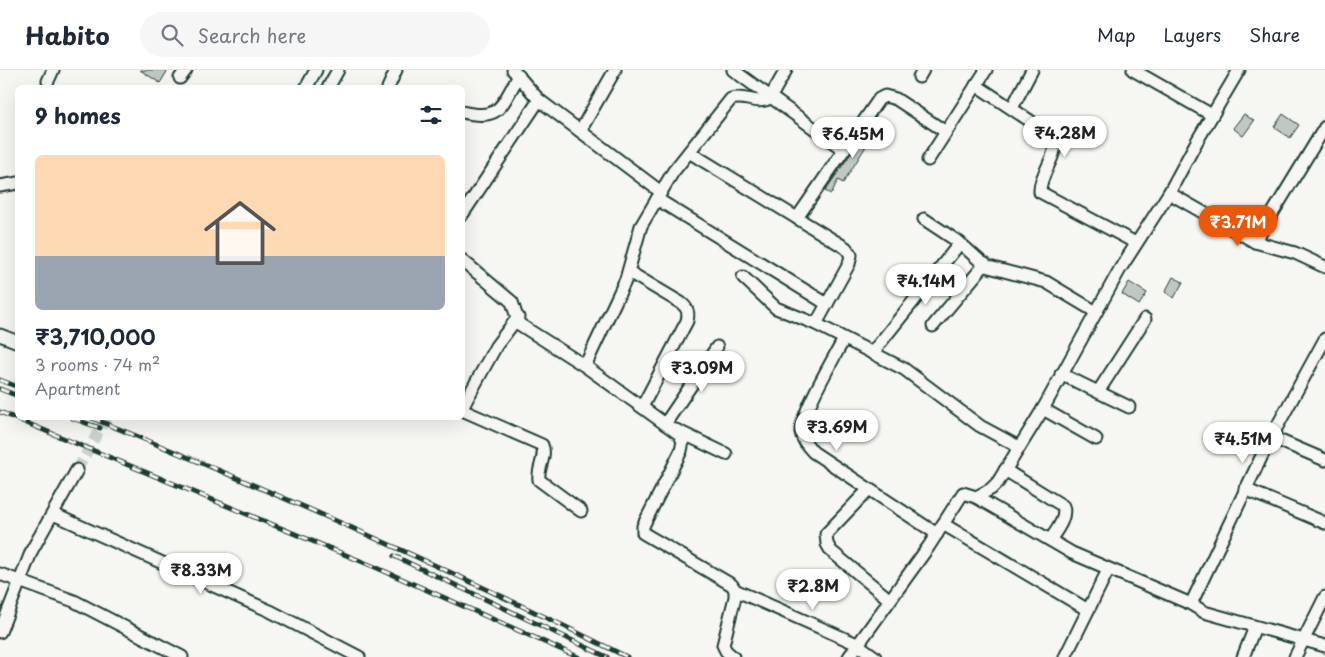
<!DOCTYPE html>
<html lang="en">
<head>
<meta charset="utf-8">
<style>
  body { margin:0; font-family:"Playpen Sans",sans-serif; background:#f6f6f7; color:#1f2937; height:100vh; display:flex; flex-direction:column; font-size:19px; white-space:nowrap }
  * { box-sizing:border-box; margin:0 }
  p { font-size:16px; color:#747a83 }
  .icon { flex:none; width:28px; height:28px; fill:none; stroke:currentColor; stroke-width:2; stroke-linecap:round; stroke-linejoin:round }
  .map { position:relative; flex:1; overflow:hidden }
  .details { position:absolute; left:15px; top:15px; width:450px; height:335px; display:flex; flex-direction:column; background:#fff; border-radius:8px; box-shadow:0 5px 20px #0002 }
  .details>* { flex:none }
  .price { position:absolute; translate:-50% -42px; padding:0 11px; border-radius:18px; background:#fff; color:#222; font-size:16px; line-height:32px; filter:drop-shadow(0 1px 2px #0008) }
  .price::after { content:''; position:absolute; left:50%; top:30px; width:15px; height:11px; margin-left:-8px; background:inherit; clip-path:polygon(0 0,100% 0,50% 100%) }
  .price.active { background:#ea580c; color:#fff }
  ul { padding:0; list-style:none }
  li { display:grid; align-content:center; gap:10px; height:265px; padding:0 20px }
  li span { display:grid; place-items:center; height:155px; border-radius:8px; color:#555 }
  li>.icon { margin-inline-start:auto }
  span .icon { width:90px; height:90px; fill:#fffc; stroke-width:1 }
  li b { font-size:21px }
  h2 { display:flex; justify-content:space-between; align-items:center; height:60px; padding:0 20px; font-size:21px }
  header { display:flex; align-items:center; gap:30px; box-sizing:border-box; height:70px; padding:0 25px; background:#fff; border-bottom:1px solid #e0e1e3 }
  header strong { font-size:24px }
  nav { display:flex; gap:28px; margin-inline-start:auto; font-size:18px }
  .search { width:350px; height:45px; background:#f6f6f7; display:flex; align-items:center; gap:12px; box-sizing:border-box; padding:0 18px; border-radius:28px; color:#747a83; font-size:19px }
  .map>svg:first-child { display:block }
  .building { fill:#c1c8c3; stroke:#1f3d34 }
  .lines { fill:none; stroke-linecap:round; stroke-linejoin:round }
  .minor-tunnel { stroke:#cbd1cc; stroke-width:11; stroke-dasharray:11 5.5; stroke-linecap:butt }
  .minor-casing { stroke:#1f3d34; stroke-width:15 }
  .minor { stroke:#f6f6f2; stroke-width:11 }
  .rail-casing { stroke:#1f3d34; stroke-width:5 }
  .rail { stroke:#f6f6f2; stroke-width:3; stroke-dasharray:9; stroke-linecap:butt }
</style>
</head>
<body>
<header>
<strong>Habito</strong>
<div class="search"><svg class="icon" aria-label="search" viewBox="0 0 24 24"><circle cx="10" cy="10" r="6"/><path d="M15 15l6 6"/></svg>Search here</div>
<nav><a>Map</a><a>Layers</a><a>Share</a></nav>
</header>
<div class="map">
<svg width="1325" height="587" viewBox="0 0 1325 587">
  <rect width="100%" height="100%" fill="#f6f6f2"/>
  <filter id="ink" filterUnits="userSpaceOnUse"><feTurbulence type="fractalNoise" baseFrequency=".02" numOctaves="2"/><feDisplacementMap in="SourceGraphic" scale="10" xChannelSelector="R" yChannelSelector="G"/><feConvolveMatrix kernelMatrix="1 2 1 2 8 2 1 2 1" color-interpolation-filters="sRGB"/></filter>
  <g filter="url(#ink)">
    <!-- building -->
    <g class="building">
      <polygon points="140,0 168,0 160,13"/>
      <polygon points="1244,44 1254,51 1243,66 1233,58"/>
      <polygon points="1283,44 1299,55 1290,68 1274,57"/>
      <polygon points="872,53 878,57 843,113 838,110 831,124 825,121"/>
      <polygon points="1173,207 1183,212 1174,228 1165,222"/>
      <polygon points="1129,212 1147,223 1139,235 1122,224"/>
    </g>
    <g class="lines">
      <!-- minor-tunnel -->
      <polyline class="minor-tunnel" points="77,400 106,348"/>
      <!-- minor casing -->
      <g class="minor-casing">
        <g id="minor">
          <polyline points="513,0 539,30 661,122"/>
          <polyline points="733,0 844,80"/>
          <polyline points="1133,0 1212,45"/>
          <polyline points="919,7 923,0"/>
          <polyline points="180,8 186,0"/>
          <polyline points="48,11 53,0"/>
          <path d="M976,15l77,51c8,18 -14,37 -13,56l96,51"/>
          <polyline points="306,18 316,0"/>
          <polyline points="328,18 338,0"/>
          <polyline points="388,18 396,0"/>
          <polyline points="1012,38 1032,0"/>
          <path d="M462,42c40,9 38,-6 57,-36"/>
          <polyline points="580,61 615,0"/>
          <polyline points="689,82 846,178 851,185 849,194 816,254"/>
          <polyline points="928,90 986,0"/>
          <polyline points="0,116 18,113"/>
          <polyline points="1169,123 1255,172 1295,183 1325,197"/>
          <polyline points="657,129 827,234"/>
          <polyline points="462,145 539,30"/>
          <polyline points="797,148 879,29 885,26 896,29 946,62"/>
          <polyline points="924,149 960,173 980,191 989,197 1046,212 1096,242"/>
          <polyline points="1255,172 1325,57"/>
          <polyline points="462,190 512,232 519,254 585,296 679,364 683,371 681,381 643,456 643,463 732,515 735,520 735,527 723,575 726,581 733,587"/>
          <path d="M629,202l52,31c7,5 8,10 6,18l-45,86"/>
          <polyline points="743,207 776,238 816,254 904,299 980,356 1019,377"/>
          <polyline points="933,256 985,194"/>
          <polyline points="0,265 18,272"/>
          <path d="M844,269c-10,19 -43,74 -43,93 1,8 7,14 12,20l124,82"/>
          <polyline points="872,283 960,173"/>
          <path d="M585,296l41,-87 15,-53 32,-54 58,-73c14,-5 25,7 39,-1l16,-28"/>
          <polyline points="1061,304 1129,337"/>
          <polyline points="1098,322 1145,249"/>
          <polyline points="462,338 496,276 518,247"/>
          <polyline points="1043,339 1096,369"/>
          <path d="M462,340l80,35c5,12 -5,23 -3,35l42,31"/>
          <polyline points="665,354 717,277"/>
          <polyline points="676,360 726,384"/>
          <polyline points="1271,367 1325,390"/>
          <path d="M1005,400l58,36c4,12 -7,25 -13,34"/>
          <polyline points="869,419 826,464 827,474 831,481 890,530"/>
          <polyline points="1245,419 1325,453"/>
          <polyline points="976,427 1072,483 1191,534 1204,542 1325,576"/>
          <polyline points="53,444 270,541 359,587"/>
          <polyline points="943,454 1088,540"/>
          <polyline points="0,504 74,531 182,587"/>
          <polyline points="735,520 857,574 875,587"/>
          <polyline points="1191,534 1268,373 1325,269"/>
          <polyline points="0,562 32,480 77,400"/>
          <polyline points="849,587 929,476 963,423 976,427 991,419 998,412 1043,339 1120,199 1169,123 1197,71 1239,0"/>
          <polyline points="1065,587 1108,500"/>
          <polyline points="1243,587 1255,557"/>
          <polyline points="1295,587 1325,527"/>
        </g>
      </g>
      <!-- minor -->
      <use href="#minor" class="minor"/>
      <!-- rail casing -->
      <g class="rail-casing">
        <g id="rail">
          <polyline points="0,310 18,317"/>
          <polyline points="0,319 18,326"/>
          <polyline points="0,342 375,497 578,587"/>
          <polyline points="72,348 100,358"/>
          <path d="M92,348c181,73 360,152 535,239"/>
          <polyline points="394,486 607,587"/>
        </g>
      </g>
      <!-- rail -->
      <use href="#rail" class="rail"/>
    </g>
  </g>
</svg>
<b class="price" style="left:1065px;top:88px">₹4.28M</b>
<b class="price" style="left:853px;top:89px">₹6.45M</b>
<b class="price active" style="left:1238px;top:177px">₹3.71M</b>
<b class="price" style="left:926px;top:236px">₹4.14M</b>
<b class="price" style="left:702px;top:323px">₹3.09M</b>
<b class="price" style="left:837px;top:382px">₹3.69M</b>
<b class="price" style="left:1243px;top:394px">₹4.51M</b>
<b class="price" style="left:201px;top:525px">₹8.33M</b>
<b class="price" style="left:813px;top:541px">₹2.8M</b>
<section class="details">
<h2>9 homes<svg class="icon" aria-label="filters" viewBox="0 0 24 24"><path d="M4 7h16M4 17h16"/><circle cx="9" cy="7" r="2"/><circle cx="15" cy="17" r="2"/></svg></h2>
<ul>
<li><span style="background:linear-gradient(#ffd9b3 65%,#9aa5b1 0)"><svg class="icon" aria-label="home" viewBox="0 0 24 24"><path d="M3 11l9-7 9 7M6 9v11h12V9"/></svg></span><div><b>₹3,710,000</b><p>3 rooms · 74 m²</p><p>Apartment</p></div></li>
</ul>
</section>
</div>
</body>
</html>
